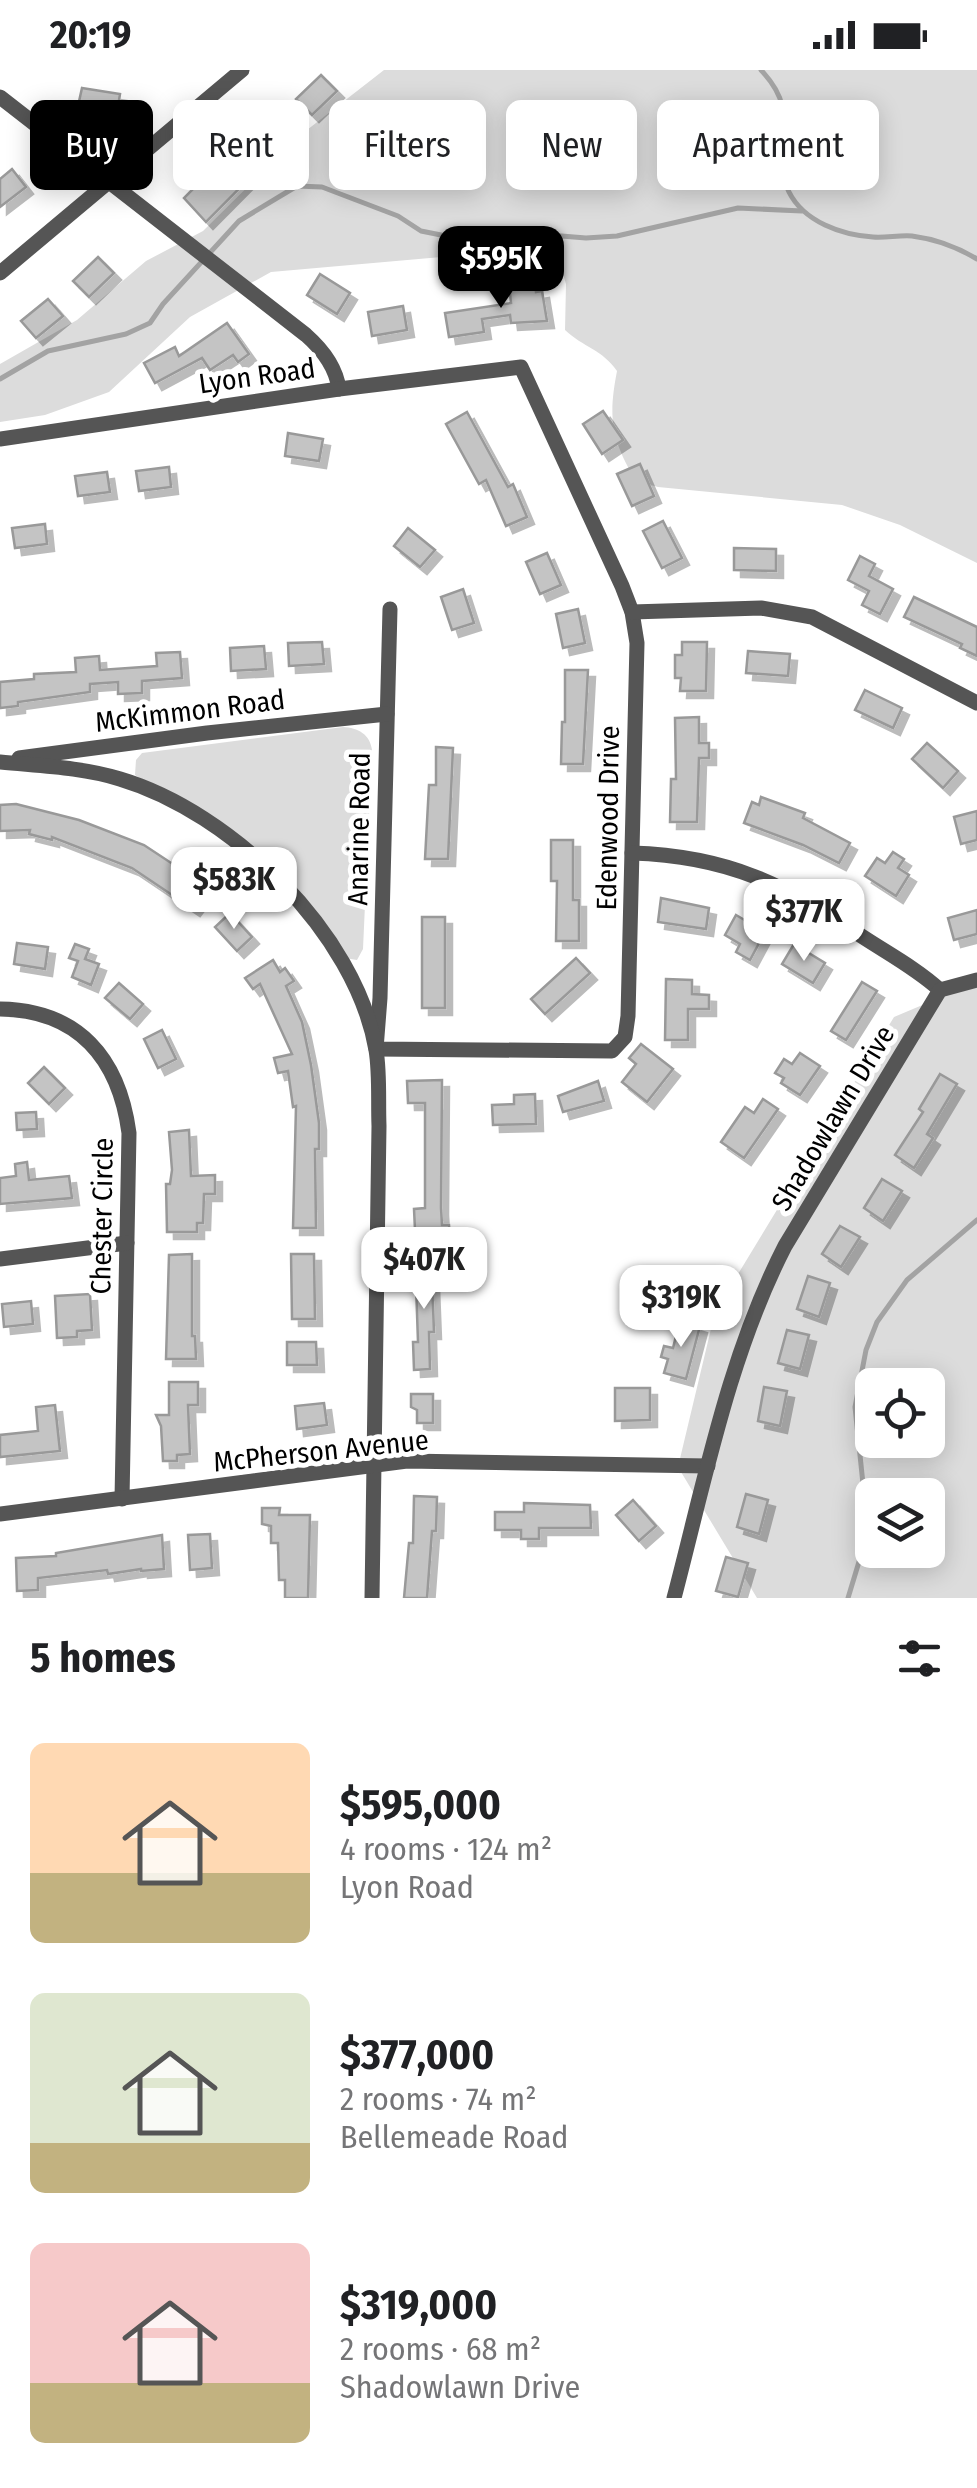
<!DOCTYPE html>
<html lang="en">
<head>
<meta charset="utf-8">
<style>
  body { margin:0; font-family:"Fira Sans Condensed",sans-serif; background:#f6f6f6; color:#202124; height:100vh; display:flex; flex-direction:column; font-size:38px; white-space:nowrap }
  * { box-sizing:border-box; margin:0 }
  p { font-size:32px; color:#757577 }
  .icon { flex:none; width:55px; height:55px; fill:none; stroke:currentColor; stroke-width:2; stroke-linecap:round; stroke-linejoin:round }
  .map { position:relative; height:1528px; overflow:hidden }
  .drawer { display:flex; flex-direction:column; background:#fff; flex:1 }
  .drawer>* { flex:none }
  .guide { position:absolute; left:30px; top:30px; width:918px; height:90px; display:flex; gap:20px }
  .controls { position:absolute; left:855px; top:1298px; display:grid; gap:20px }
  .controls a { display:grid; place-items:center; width:90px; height:90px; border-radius:15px; background:#fff; box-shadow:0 5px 25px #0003; font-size:50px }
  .price { position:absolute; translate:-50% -85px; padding:0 22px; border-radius:20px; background:#fff; color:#222; font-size:32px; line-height:65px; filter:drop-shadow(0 2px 5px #0008) }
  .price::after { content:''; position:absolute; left:50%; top:60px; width:30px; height:22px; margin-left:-15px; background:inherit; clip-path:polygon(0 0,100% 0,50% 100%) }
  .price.selected { background:#000; color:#fff }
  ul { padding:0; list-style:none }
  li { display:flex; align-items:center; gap:30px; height:250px; padding:0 30px }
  li span { display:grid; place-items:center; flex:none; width:280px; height:200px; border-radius:15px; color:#555 }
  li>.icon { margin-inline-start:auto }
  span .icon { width:120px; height:120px; fill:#fffc; stroke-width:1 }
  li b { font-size:42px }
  h2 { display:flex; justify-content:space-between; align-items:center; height:120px; padding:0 30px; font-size:42px }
  .pill { padding:0 35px; border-radius:15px; background:#fff; box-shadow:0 5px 25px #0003; font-size:35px; line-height:90px }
  .pill.selected { background:#000; color:#fff }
  .status { display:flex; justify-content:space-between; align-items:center; height:70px; padding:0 50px; background:#fff; direction:ltr }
  .status svg { height:28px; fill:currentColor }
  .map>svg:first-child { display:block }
  .green { fill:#dcdcdc; fill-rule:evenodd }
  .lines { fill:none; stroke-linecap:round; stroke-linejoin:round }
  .stream { stroke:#a3a3a3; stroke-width:5 }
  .building { fill:#c4c4c4; stroke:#999; stroke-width:2.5; filter:url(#shadow) }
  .minor { stroke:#555; stroke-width:15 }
  .labels { text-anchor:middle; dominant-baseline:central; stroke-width:10; stroke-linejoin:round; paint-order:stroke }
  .street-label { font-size:28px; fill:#000; stroke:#fff }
</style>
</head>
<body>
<div class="status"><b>20:19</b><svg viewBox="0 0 49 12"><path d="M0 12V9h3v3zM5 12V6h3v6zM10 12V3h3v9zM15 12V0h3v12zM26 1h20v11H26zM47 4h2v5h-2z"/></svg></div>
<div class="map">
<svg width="977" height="1528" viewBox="0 0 977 1528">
  <defs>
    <filter id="shadow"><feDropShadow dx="7" dy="7" stdDeviation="0" flood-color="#0004"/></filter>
  </defs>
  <rect width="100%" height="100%" fill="#fff"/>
  <!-- green -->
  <g class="green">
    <path d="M384,0h593v493l-77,-38 -58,-20 -184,-18 -22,-6c-25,-42 -28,-63 -19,-110 -14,-21 -34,-24 -52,-41l1,-46 -11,-37 -284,25 -81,45 -81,75 -64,23 -45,7v-58l77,-44 69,-59 57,-30 95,-94z"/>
    <path d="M343,657c15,1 27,7 29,23l-9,199 -6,11 -18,-3 -60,-84 -144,-98 1,-15 6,-7z"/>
    <path d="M977,912v616h-220l-79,-131 37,-155 179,-295zM872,1315h56v55h-56zM872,1425h56v55h-56z"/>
  </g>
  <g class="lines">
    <!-- stream -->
    <g class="stream">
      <path d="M761,0c46,49 4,72 28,122 15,30 53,43 84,45 13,1 26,-2 39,-1 23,3 45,11 65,23"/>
      <polyline points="0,309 48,281 126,264 150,253 163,234 239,151 297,116 322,117 398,146 421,161 446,166 537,164 586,168 617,166 738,138 802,141"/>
      <polyline points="848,1528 868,1462 855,1337 866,1280 877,1252 907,1210 977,1150"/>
    </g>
  </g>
  <!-- building -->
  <g class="building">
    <polygon points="321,5 337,21 312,45 296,29"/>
    <polygon points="82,18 120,24 117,43 78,36"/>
    <polygon points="267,44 290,67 206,152 184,128"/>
    <polygon points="12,99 26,117 0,137 0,109"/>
    <polygon points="98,187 114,203 89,227 73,211"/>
    <polygon points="320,204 350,223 337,244 307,225"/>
    <polygon points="523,212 535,213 536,222 542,221 547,251 511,253 510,245 482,249 484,262 449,267 445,243 511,233 509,214"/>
    <polygon points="48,229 63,246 36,268 21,251"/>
    <polygon points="403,236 407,260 372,266 368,242"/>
    <polygon points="227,253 249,284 238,292 233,285 210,300 202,288 155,313 144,293 175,277 179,286"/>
    <polygon points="603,341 623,370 602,384 583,354"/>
    <polygon points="467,342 508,417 513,414 527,447 506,456 486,410 479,414 446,354"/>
    <polygon points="288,363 323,369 319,391 285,386"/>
    <polygon points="640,394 654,426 632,436 617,404"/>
    <polygon points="169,397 171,417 139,421 136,401"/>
    <polygon points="107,402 110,422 78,426 75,406"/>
    <polygon points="663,451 682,488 662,498 643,461"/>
    <polygon points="45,454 47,474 15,478 12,458"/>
    <polygon points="408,458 435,480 420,497 394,476"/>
    <polygon points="734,478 776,479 776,501 734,500"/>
    <polygon points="547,483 561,515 540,524 526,492"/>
    <polygon points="860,486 875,494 869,506 893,519 880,544 862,535 869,521 848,510"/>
    <polygon points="463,519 474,553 452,560 441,527"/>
    <polygon points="914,527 977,557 977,586 960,578 962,574 904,547"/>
    <polygon points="578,539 585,573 563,578 556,544"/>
    <polygon points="322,572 324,594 289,596 288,573"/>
    <polygon points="682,572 707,572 706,621 680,621 681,608 675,608 675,585 682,585"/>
    <polygon points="264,576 266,599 231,601 230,578"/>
    <polygon points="748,581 790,584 788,606 746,603"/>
    <polygon points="180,582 182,608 142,611 142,623 118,624 118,612 90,614 90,622 18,632 18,636 0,638 0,612 34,609 34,604 76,602 75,588 99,586 100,600 157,596 156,583"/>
    <polygon points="565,600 588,600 583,694 561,694 562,652 565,652"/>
    <polygon points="865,620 902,638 893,658 855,640"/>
    <polygon points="699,647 699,673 709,673 709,688 699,688 697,752 670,752 671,709 676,709 675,648"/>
    <polygon points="927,673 958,701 943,718 912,689"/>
    <polygon points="436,677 453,678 448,789 425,789 429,715 436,715"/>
    <polygon points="761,727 805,743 803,748 850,773 839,793 803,775 744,753 752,732 759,735"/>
    <polygon points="16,734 79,750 144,775 209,818 193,839 132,798 52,767 52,770 29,764 30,760 0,761 0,735"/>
    <polygon points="977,741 977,770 961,774 954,747"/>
    <polygon points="551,770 573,770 573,830 579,830 579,871 556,871 557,811 551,811"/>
    <polygon points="893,782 904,789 898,798 909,805 896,826 865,806 877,788 885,793"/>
    <polygon points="661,828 709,838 706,859 658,852"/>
    <polygon points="977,840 977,864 954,870 948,848"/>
    <polygon points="230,843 252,867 237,881 215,857"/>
    <polygon points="736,845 765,862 750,890 736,882 740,874 725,865"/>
    <rect x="422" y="847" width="23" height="91"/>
    <polygon points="17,873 48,877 45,899 14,894"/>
    <polygon points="75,874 89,879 85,889 99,894 91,915 72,907 78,891 69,888"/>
    <polygon points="794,874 825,893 813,913 782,894"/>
    <polygon points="576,888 590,903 545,944 531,929"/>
    <polygon points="273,890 280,902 285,898 294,911 286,916 302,952 311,995 319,1053 319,1079 315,1079 316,1158 293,1158 296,1036 293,1037 288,1001 278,1003 274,988 292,984 260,914 253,919 245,908"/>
    <polygon points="666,909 692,910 692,924 709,925 709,939 688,939 688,970 665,970"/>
    <polygon points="862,912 877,921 846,970 831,961"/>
    <polygon points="119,913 143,934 130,949 105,928"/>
    <polygon points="162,960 176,989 158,998 144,969"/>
    <polygon points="641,974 673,999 647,1032 622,1012 636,994 629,988"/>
    <polygon points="800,983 820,996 800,1025 781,1013 784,1008 775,1003 784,989 792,994"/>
    <polygon points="44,997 65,1018 49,1034 28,1013"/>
    <polygon points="940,1004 957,1014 927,1064 933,1068 914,1098 895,1085 923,1042 919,1039"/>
    <polygon points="442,1010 441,1138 442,1155 449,1155 450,1170 425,1171 424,1159 415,1160 414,1139 425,1138 425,1033 408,1033 407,1011"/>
    <polygon points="598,1011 604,1031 563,1042 558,1026"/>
    <polygon points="535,1024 536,1054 493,1055 492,1035 514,1034 514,1025"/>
    <polygon points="763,1029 778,1039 744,1088 721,1072 745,1037 754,1043"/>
    <polygon points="36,1042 37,1059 17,1060 16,1043"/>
    <polygon points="189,1060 191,1106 215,1105 215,1124 204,1124 203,1153 197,1153 197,1162 167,1162 166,1114 170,1114 172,1100 169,1062"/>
    <polygon points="27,1092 29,1110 69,1106 72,1128 0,1134 0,1108 16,1106 15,1094"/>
    <polygon points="882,1109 902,1121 883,1151 864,1138"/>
    <polygon points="840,1156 860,1167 841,1197 822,1184"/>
    <polygon points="192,1184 192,1266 195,1266 196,1289 166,1289 169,1185"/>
    <polygon points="291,1184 314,1184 315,1249 292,1249"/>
    <polygon points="415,1186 431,1186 434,1262 429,1262 430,1299 414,1300 413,1272 418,1272"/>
    <polygon points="808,1206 830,1213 819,1247 797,1239"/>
    <polygon points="90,1224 92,1260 77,1261 77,1267 57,1268 55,1226"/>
    <polygon points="31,1231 33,1254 4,1257 2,1234"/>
    <polygon points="680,1250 700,1256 686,1309 664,1303 668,1289 661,1287 664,1276 673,1278"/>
    <polygon points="787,1260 809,1265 800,1299 778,1293"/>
    <polygon points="287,1272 316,1272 317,1295 287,1295"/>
    <polygon points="169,1312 198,1312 198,1335 188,1335 190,1384 177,1385 177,1391 163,1391 161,1356 156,1345 169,1345"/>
    <polygon points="764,1317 787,1321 780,1356 758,1351"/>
    <polygon points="615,1318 650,1318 650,1350 615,1351"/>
    <polygon points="411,1324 433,1324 433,1353 417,1353 417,1340 411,1337"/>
    <polygon points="324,1333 327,1355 297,1359 295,1336"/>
    <polygon points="55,1335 60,1381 0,1387 0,1365 38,1361 36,1337"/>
    <polygon points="746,1424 768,1430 759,1464 737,1457"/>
    <polygon points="414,1426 437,1427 436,1461 432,1461 427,1528 404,1528 409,1473 413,1473"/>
    <polygon points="633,1430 656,1456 639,1471 616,1445"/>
    <polygon points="524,1433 590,1435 591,1458 539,1458 539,1469 521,1469 521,1460 495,1460 495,1442 524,1442"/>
    <polygon points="262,1438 280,1438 279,1445 310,1445 308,1528 285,1528 285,1510 279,1510 278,1473 271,1473 271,1456 262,1454"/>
    <polygon points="210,1464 212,1498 190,1500 188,1465"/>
    <polygon points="162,1465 164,1499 141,1501 141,1499 108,1504 107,1500 38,1508 38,1520 17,1521 16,1488 56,1486 56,1483"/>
    <polygon points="726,1487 748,1493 738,1527 716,1521"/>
  </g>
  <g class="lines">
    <!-- minor -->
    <g class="minor">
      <path d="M0,27l306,238c17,15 30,32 33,54"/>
      <polyline points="0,203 242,0"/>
      <polyline points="0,369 339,319 521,297 622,516 632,542 637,573 628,946 625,967 612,981 376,979 380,928 390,539"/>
      <polyline points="632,542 761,538 812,547 977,633"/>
      <polyline points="19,688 207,663 387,644"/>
      <path d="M0,692c40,4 81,5 120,17 111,33 236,154 256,271 4,24 2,51 3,76l-7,472"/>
      <path d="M632,783c98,3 152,32 231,84 26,17 54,32 77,53"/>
      <path d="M0,939c78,1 119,49 129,124l-7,366"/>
      <polyline points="0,1189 127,1173"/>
      <polyline points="0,1444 407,1391 708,1396"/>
      <path d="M674,1528c31,-118 55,-243 111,-352l155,-256 37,-10"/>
    </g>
  </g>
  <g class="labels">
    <!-- street labels -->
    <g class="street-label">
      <text transform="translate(257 306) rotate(-8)">Lyon Road</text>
      <text transform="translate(190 641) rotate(-7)">McKimmon Road</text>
      <text transform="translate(608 748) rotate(-89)">Edenwood Drive</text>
      <text transform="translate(359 759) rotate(-89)">Anarine Road</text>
      <text transform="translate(833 1048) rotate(-59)">Shadowlawn Drive</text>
      <text transform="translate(102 1146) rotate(-89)">Chester Circle</text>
      <text transform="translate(321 1381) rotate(-6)">McPherson Avenue</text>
    </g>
  </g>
</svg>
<div class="controls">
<a><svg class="icon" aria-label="locate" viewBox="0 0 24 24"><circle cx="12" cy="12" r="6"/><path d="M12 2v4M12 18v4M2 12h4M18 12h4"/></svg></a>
<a><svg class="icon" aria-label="layers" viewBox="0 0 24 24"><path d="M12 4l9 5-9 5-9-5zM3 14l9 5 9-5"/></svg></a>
</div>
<b class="price selected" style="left:501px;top:241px">$595K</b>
<b class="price" style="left:234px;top:862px">$583K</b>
<b class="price" style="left:804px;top:894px">$377K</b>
<b class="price" style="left:424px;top:1242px">$407K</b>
<b class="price" style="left:681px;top:1280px">$319K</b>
<div class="guide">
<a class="pill selected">Buy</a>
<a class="pill">Rent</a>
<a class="pill">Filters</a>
<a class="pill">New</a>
<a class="pill">Apartment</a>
</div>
</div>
<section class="drawer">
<h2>5 homes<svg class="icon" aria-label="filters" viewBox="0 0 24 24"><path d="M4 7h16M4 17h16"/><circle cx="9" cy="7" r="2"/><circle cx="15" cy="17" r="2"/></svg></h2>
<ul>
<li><span style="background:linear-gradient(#ffd9b3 65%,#c2b280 0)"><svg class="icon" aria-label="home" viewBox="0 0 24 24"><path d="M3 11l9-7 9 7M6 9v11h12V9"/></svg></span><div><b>$595,000</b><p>4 rooms · 124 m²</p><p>Lyon Road</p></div></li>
<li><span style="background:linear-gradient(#dfe7d0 75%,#c2b280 0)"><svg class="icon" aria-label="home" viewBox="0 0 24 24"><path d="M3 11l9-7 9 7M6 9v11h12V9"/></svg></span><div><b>$377,000</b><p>2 rooms · 74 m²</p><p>Bellemeade Road</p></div></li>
<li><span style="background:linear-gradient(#f6c9c9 70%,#c2b280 0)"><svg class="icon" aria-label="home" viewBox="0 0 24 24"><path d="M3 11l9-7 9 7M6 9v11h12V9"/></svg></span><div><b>$319,000</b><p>2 rooms · 68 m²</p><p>Shadowlawn Drive</p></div></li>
</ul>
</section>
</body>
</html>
